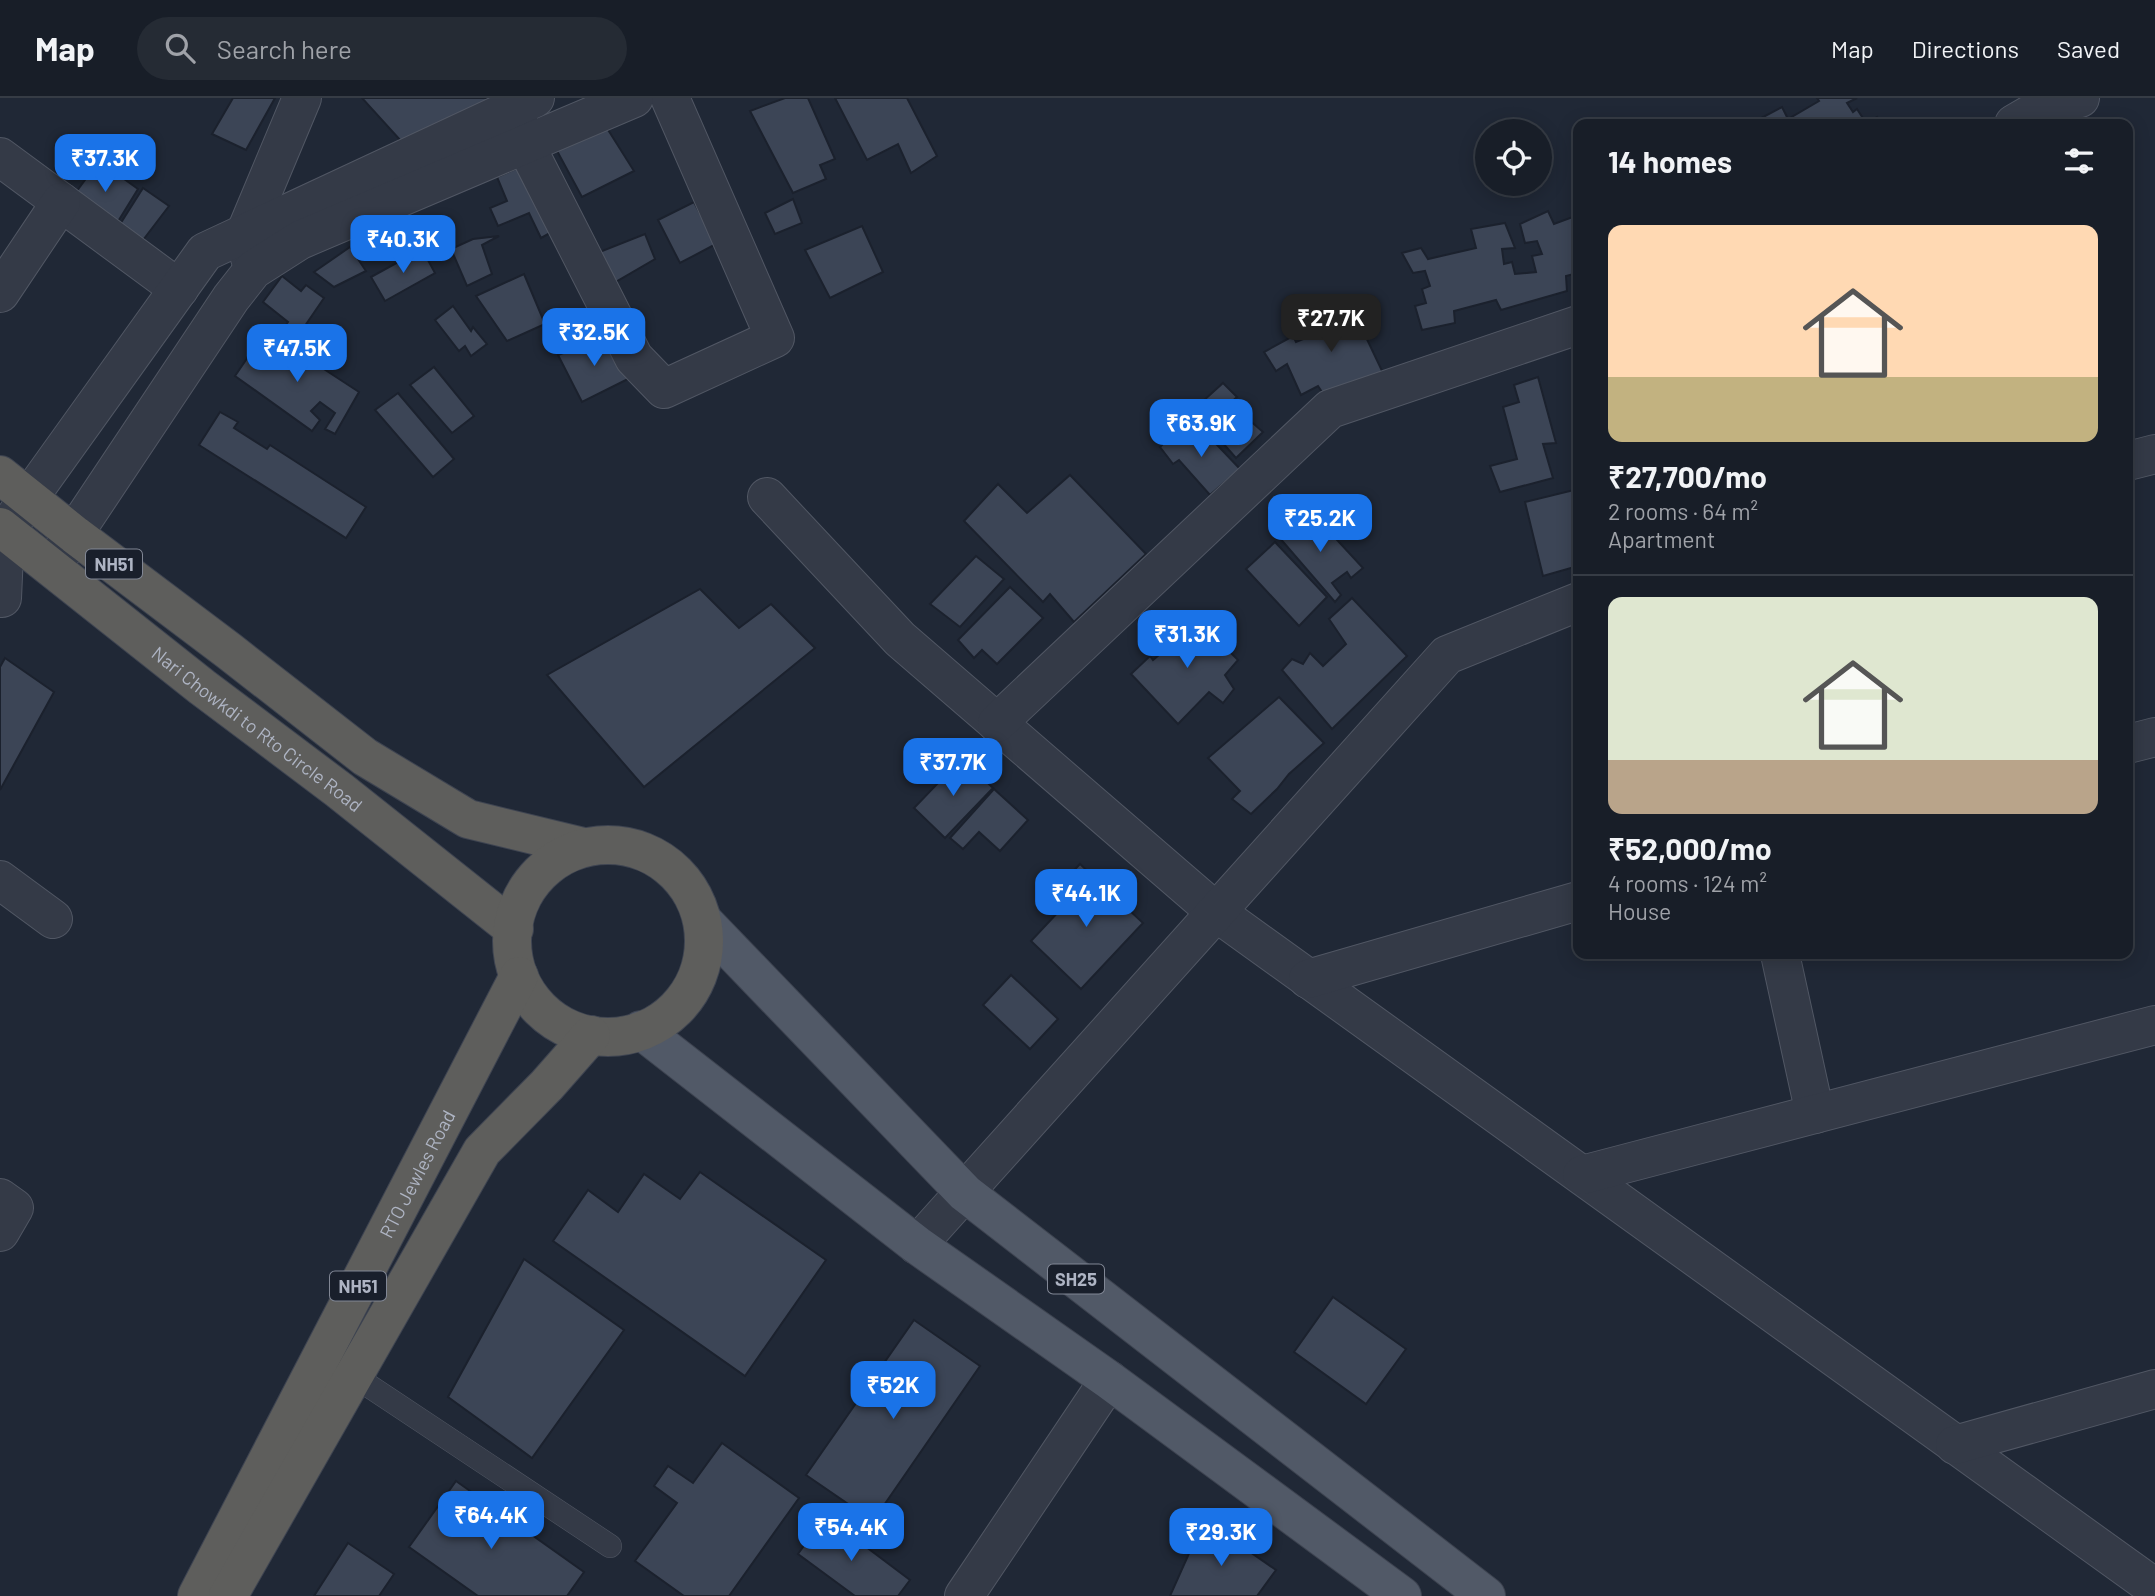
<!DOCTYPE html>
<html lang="en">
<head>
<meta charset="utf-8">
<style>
  body { margin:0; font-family:Barlow,sans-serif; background:#252b34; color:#f1f3f6; height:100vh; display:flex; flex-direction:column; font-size:26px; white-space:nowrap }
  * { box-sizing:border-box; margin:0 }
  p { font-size:23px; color:#9fa2a8 }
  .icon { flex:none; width:38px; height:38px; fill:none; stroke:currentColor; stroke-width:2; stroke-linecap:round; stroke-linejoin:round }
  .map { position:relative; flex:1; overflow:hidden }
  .drawer { position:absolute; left:1573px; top:21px; width:560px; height:840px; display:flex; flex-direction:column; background:#181e28; border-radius:14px; box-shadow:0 4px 18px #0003,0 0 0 2px #363c45 }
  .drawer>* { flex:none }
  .controls { position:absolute; left:1475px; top:21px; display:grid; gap:14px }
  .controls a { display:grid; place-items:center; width:77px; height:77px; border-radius:50%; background:#181e28; box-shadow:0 4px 18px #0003,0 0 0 2px #363c45; font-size:35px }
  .price { position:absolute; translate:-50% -60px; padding:0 16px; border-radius:14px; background:#1a73e8; color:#fff; font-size:23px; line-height:46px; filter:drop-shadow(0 2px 4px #0008) }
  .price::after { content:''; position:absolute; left:50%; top:42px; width:21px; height:16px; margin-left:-10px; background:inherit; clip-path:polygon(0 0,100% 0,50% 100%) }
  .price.selected { background:#222; color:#fff }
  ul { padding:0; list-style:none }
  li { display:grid; align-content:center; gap:14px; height:371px; padding:0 35px }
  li+li { border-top:2px solid #363c45 }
  li span { display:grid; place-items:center; height:217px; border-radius:14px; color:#555 }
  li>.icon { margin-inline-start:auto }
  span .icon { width:126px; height:126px; fill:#fffc; stroke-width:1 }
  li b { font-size:30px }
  h2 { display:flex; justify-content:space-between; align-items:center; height:84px; padding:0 35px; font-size:30px }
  header { display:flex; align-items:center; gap:42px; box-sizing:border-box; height:98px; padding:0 35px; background:#181e28; border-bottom:2px solid #363c45 }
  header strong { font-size:33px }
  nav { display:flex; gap:38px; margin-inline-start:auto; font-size:24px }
  .search { width:490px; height:63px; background:#252b34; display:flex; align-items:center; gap:18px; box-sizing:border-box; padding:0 24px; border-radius:38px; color:#9fa2a8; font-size:26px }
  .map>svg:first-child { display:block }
  .building { fill:#3c4556; stroke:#1b212d; stroke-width:2 }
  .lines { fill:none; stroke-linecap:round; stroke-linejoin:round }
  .service-casing { stroke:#515764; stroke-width:24 }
  .minor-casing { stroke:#515764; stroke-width:40 }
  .tertiary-casing { stroke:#515764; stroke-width:40 }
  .primary-casing { stroke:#3d4350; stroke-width:40 }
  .trunk-casing { stroke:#3e4451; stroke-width:40 }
  .service { stroke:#343a47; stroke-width:23 }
  .minor { stroke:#343a47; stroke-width:38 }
  .tertiary { stroke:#343a47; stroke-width:38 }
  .primary { stroke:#515967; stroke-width:38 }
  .trunk { stroke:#5e5e5c; stroke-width:38 }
  .labels { text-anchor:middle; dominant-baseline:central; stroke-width:5; stroke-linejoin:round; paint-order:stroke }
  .shield { fill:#191f2b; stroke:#818795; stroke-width:2 }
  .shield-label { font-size:18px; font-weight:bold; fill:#aeb4c3 }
  .street-label { font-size:19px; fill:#aeb4c3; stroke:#191f2b }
</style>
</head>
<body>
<header>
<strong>Map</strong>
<div class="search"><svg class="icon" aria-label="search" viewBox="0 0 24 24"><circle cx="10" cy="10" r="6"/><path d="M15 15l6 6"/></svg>Search here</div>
<nav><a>Map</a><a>Directions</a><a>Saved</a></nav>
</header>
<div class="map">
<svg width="2155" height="1498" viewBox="0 0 2155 1498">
  <rect width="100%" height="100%" fill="#202836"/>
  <!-- building -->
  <g class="building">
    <polygon points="233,0 275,0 246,52 212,36"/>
    <polygon points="362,0 493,0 401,43"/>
    <polygon points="785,0 808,0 835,61 820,67 826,81 793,95 750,13"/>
    <polygon points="835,0 907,0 937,58 911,75 898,46 867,62"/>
    <polygon points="1817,0 1857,0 1847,5 1853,14 1857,11 1866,25 1877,19 1882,26 1750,26 1782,9 1788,21 1819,3"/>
    <polygon points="605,27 634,73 582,99 556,51"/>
    <polygon points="99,63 138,91 114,130 71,101"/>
    <polygon points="529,65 561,129 541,140 529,115 498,128 490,110 507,103 497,79"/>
    <polygon points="143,90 169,108 140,146 117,131"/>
    <polygon points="793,101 802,125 775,136 765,115"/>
    <polygon points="694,104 716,146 680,165 658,122"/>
    <polygon points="1548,113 1554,126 1578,117 1578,175 1566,178 1567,193 1501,212 1496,202 1454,213 1455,225 1422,232 1415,208 1426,205 1422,191 1430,188 1425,173 1413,175 1402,155 1421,150 1428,161 1476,150 1471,131 1505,125 1515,150 1502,151 1504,166 1512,164 1515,176 1536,174 1532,158 1542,156 1537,143 1525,145 1520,126"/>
    <polygon points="862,128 883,174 830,200 805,152"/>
    <polygon points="645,136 655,161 612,186 597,155"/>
    <polygon points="499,138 482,147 492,176 467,188 451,151 473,141"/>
    <polygon points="350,149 366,173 334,189 314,174"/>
    <polygon points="422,151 435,175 385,203 371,179"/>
    <polygon points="524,176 545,226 507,243 476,198"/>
    <polygon points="282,178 301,193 306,187 324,200 298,238 285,228 288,224 263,204"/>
    <polygon points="1355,198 1371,232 1364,235 1384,277 1328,303 1318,288 1301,297 1287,266 1276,273 1264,254 1293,238 1296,244 1333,229 1324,213"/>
    <polygon points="453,208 471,233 473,229 487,246 471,258 465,248 459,253 435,222"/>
    <polygon points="261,230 359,294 335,336 325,331 335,315 320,304 311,313 320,322 312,333 235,278 250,256 266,265 274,255 254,241"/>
    <polygon points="608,238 628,281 582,304 558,257"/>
    <polygon points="434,269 474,318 452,335 410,287"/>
    <polygon points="1538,279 1556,345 1543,346 1553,380 1500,394 1490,368 1517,361 1503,309 1519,304 1514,287"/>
    <polygon points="1223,285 1237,299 1230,305 1263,334 1236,360 1206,326 1217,317 1202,304"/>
    <polygon points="398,295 454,361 433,379 375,312"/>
    <polygon points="220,314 238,324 234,330 267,351 270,347 366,409 346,440 199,347"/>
    <polygon points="1201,330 1240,371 1210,397 1179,362 1173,366 1160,349 1177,332 1188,342"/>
    <polygon points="1070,377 1146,456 1074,524 1050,496 1043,504 964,423 998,386 1027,415"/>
    <polygon points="1578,391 1578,468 1543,478 1525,404"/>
    <polygon points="1314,417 1363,470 1351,480 1347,474 1332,485 1341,497 1335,504 1278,438 1291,422 1299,431"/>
    <polygon points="1275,444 1327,499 1299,528 1246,471"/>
    <polygon points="976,458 1004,481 960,529 930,506"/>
    <polygon points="1010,489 1043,520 997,566 982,552 974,560 958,542"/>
    <polygon points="700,491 739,530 771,506 815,550 644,689 547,577"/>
    <polygon points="1352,500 1407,558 1332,631 1282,572 1292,561 1303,566 1310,555 1323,568 1346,546 1329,521"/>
    <polygon points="1191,515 1238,562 1225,577 1234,591 1223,605 1209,594 1178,626 1131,576 1150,558 1153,562 1167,550 1162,543"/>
    <polygon points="5,560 54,594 0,692 0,569"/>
    <polygon points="1279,599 1324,645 1289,676 1277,691 1251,716 1232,701 1240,693 1208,660"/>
    <polygon points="962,660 993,690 945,740 914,710"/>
    <polygon points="994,691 1028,722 1000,753 979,734 963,751 950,740"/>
    <polygon points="1080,766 1143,825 1081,891 1031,843 1077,794 1065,782"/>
    <polygon points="1011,877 1058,921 1030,951 983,907"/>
    <polygon points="700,1074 826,1162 745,1278 553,1143 588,1092 618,1114 644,1076 680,1101"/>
    <polygon points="524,1161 624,1232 532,1360 448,1299"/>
    <polygon points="1333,1199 1406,1251 1366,1306 1294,1254"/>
    <polygon points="914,1222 980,1268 873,1423 806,1377"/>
    <polygon points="722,1345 799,1400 729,1498 684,1498 635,1463 677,1405 654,1388 668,1368 693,1385"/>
    <polygon points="456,1383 584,1474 567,1498 478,1498 409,1449"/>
    <polygon points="825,1418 910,1482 898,1498 855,1498 798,1456"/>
    <polygon points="1204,1422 1276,1472 1257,1498 1170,1498"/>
    <polygon points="348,1445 394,1476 379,1498 314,1498"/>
  </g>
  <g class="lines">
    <!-- service casing -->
    <g class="service-casing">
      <polyline id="service" points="345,1272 610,1448"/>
    </g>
    <!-- minor casing -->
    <g class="minor-casing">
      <g id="minor">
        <polyline points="515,13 525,46 634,260 664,291 775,240 670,0"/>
        <polyline points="2014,26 2043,9 2080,0"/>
        <polyline points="0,59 179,191"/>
        <polyline points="250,160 245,136 302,0"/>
        <polyline points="0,195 61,104"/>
        <polyline points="2128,363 2155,356"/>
        <polyline points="767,399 900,541 1216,814 2155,1490"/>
        <polyline points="2,500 5,433"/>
        <polyline points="997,625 1330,311 1578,227"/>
        <polyline points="2128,646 2155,639"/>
        <polyline points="0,782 53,821"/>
        <polyline points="1780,856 1815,1016"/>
        <polyline points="1308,881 1578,803"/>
        <polyline points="1582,1077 2155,927"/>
        <polyline points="0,1100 14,1110 0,1134"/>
        <polyline points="917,1147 1447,557 1578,504"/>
        <polyline points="1955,1347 2155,1291"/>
        <polyline points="964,1498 1109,1282"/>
      </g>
    </g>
    <!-- tertiary casing -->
    <g class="tertiary-casing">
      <g id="tertiary">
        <polyline points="5,433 205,154 535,0"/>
        <polyline points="55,464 231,200 253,172 300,142 634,0"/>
      </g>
    </g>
    <!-- primary casing -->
    <g class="primary-casing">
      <g id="primary">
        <polyline points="703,823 965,1095 1486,1498"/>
        <polyline points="641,932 917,1147 1109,1282 1402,1498"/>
      </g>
    </g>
    <!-- trunk casing -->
    <g class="trunk-casing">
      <g id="trunk">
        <polyline points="0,377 75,437 229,553 365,659 468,721 583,749"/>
        <path id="s1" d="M0,429l202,160 137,103 175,139"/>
        <circle cx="608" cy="843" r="96"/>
        <path id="s2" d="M197,1498l322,-620"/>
        <polyline points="228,1498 482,1053 547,987 591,937"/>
      </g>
    </g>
    <!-- service -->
    <use href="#service" class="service"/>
    <!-- minor -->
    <use href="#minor" class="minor"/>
    <!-- tertiary -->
    <use href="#tertiary" class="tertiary"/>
    <!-- primary -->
    <use href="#primary" class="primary"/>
    <!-- trunk -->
    <use href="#trunk" class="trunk"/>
  </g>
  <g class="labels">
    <!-- shield labels -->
    <g class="shield">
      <rect x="86" y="451.5" width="56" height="29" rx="5"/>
      <rect x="1048" y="1166.5" width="56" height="29" rx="5"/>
      <rect x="330" y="1173.5" width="56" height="29" rx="5"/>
    </g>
    <g class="shield-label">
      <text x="114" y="466">NH51</text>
      <text x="1076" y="1181">SH25</text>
      <text x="358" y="1188">NH51</text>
    </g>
    <!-- street labels -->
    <g class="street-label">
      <text stroke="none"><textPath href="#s1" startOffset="327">Nari Chowkdi to Rto Circle Road</textPath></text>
      <text stroke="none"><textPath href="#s2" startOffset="476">RTO Jewles Road</textPath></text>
    </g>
  </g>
</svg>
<div class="controls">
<a><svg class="icon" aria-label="locate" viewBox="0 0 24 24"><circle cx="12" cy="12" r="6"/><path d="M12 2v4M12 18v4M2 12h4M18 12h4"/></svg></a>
</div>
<b class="price" style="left:105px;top:96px">₹37.3K</b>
<b class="price" style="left:403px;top:177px">₹40.3K</b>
<b class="price selected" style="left:1331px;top:256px">₹27.7K</b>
<b class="price" style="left:594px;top:270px">₹32.5K</b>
<b class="price" style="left:297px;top:286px">₹47.5K</b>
<b class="price" style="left:1201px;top:361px">₹63.9K</b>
<b class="price" style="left:1320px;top:456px">₹25.2K</b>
<b class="price" style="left:1187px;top:572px">₹31.3K</b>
<b class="price" style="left:953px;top:700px">₹37.7K</b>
<b class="price" style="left:1086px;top:831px">₹44.1K</b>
<b class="price" style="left:893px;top:1323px">₹52K</b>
<b class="price" style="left:491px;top:1453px">₹64.4K</b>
<b class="price" style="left:851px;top:1465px">₹54.4K</b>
<b class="price" style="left:1221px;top:1470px">₹29.3K</b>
<section class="drawer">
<h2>14 homes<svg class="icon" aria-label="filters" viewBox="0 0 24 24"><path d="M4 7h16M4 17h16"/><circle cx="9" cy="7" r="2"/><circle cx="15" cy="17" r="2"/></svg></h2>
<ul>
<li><span style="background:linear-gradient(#ffd9b3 70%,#c2b280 0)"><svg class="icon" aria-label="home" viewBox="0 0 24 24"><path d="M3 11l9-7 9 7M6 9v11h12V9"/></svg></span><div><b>₹27,700/mo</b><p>2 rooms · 64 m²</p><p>Apartment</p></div></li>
<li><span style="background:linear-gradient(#dfe7d0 75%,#b9a48a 0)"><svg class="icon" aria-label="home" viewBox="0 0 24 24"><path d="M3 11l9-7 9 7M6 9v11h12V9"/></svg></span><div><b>₹52,000/mo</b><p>4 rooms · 124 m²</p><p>House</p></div></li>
</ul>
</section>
</div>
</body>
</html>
